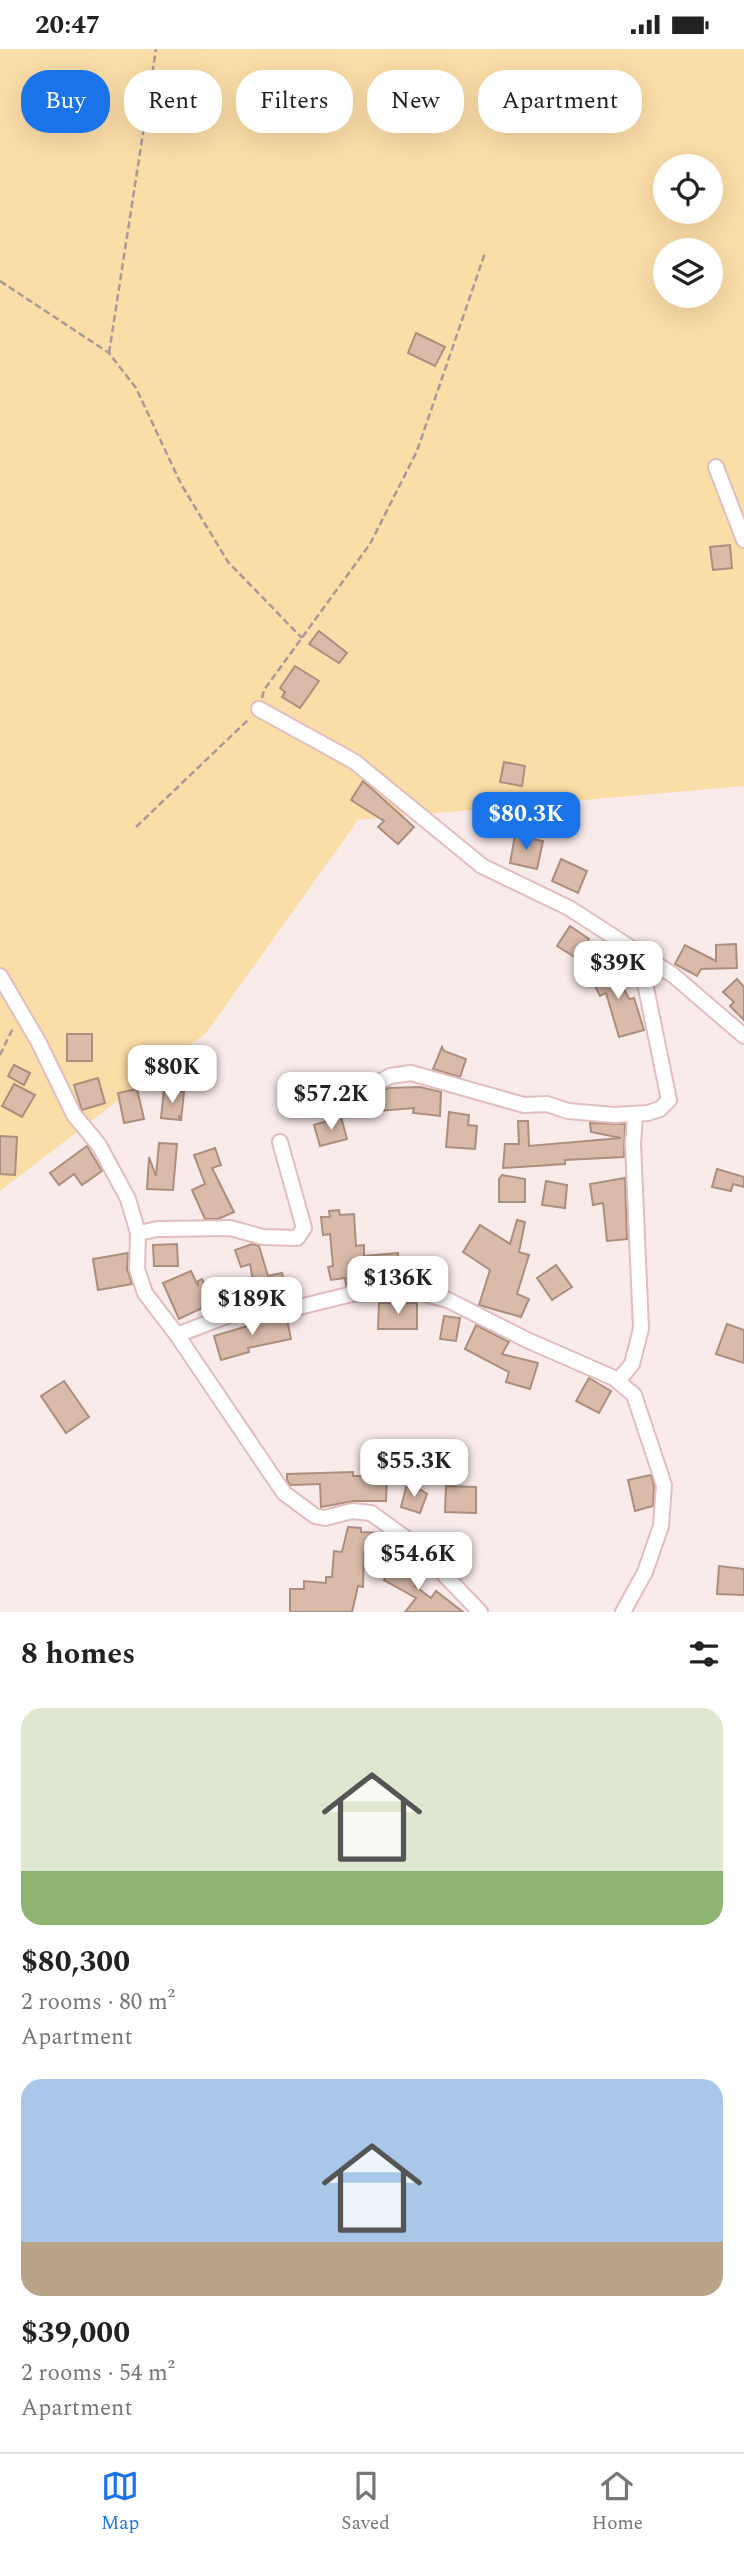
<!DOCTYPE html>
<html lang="en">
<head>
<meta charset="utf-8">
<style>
  body { margin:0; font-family:Spectral,serif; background:#f6f6f6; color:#222; height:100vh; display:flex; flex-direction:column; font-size:26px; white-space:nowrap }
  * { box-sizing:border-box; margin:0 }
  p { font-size:23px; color:#767676 }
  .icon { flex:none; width:38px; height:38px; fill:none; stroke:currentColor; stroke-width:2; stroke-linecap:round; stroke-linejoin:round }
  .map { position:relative; height:1563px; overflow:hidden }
  .side { display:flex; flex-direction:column; background:#fff; flex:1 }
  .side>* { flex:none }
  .top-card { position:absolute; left:21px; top:21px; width:704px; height:63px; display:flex; gap:14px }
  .fabs { position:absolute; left:653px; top:105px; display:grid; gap:14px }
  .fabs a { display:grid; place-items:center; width:70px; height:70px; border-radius:50%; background:#fff; box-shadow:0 7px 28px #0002; font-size:35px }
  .price { position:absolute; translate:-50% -60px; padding:0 16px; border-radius:14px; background:#fff; color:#222; font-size:23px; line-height:46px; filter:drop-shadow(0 2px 4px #0008) }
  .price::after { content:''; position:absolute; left:50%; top:42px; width:21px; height:16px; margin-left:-10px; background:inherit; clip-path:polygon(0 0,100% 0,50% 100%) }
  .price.active { background:#1a73e8; color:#fff }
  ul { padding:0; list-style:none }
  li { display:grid; align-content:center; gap:14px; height:371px; padding:0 21px }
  li span { display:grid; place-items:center; height:217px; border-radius:21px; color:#555 }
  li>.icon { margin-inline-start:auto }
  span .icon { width:126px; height:126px; fill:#fffc; stroke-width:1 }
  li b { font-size:30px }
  h2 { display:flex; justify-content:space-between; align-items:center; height:84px; padding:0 21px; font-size:30px }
  .chip { padding:0 24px; border-radius:28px; background:#fff; box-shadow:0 7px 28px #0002; font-size:24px; line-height:63px }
  .chip.active { background:#1a73e8; color:#fff }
  .status { display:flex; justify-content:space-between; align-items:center; height:49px; padding:0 35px; background:#fff; direction:ltr }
  .status svg { height:19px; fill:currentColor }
  .menu { display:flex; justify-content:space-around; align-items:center; height:98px; border-top:2px solid #e0e0e0; background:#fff; font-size:19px; color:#767676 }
  .menu a { display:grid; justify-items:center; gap:4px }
  .menu .active { color:#1a73e8 }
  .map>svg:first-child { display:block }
  .green { fill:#fbdda7; fill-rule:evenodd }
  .building { fill:#dabbaa; stroke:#ac8e7e; stroke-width:2 }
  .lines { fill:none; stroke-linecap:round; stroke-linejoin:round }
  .minor-casing { stroke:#e2bdbd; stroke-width:18 }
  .path { stroke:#a89999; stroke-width:2.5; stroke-dasharray:7 3.5; stroke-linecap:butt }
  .minor { stroke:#fff; stroke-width:14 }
</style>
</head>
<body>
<div class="status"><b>20:47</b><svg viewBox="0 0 49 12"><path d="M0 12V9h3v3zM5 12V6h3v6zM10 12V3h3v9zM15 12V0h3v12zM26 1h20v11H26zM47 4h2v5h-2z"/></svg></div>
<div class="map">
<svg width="744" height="1563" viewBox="0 0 744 1563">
  <rect width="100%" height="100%" fill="#faebeb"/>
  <!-- green -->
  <path class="green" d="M0,0h744v737l-386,34 -152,213 -206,158zM665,117h45v46h-45zM665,201h45v46h-45z"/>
  <!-- building -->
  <g class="building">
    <polygon points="416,284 445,298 435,317 408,304"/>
    <polygon points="730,496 732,519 713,521 710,498"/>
    <polygon points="319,582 347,604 339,614 309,595"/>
    <polygon points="295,617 319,632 300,659 282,648 285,643 280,639"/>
    <polygon points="504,713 525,717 522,737 500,733"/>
    <polygon points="363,732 414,778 398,795 378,778 384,772 351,751"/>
    <polygon points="515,787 543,792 537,820 510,814"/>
    <polygon points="561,810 587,822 578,844 552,832"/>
    <polygon points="570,877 589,890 576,909 557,897"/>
    <polygon points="736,895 737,919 701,920 697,927 675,915 685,896 716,912 716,896"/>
    <polygon points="610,913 629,950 634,949 644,981 619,988 606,944 600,947 589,925"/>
    <polygon points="737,930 744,938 744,971 730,957 734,953 723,943"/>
    <rect x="67" y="985" width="25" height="27"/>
    <polygon points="442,998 444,1002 466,1010 460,1028 433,1020"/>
    <polygon points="14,1016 30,1024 24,1036 8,1027"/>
    <polygon points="98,1029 105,1054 82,1061 74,1036"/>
    <polygon points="14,1035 35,1046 22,1068 2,1057"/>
    <polygon points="420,1038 441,1043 440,1067 413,1064 414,1059 379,1062 378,1044 388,1039"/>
    <polygon points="137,1040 144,1070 124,1074 118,1044"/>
    <polygon points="164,1041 184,1043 181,1072 179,1066 179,1071 161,1069"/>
    <polygon points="449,1063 469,1066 468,1076 477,1077 475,1100 446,1098"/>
    <polygon points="341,1068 347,1090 320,1097 314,1076"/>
    <polygon points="518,1072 528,1072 529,1097 621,1089 591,1083 590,1074 625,1075 624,1108 565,1111 565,1115 503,1119 505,1095 519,1095"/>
    <polygon points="0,1087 17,1088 15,1126 0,1125"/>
    <polygon points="159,1094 177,1095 173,1141 147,1140 149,1108 156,1127"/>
    <polygon points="87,1097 102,1122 82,1136 74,1125 59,1136 50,1124"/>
    <polygon points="215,1099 221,1116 212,1119 234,1163 218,1170 205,1170 192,1141 205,1135 194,1106"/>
    <polygon points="717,1120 744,1128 744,1138 733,1135 731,1142 712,1138"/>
    <polygon points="502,1126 525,1130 525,1153 499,1153 499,1130"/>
    <polygon points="625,1129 627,1190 607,1192 603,1154 593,1156 590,1135"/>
    <polygon points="546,1132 567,1136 565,1159 542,1156"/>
    <polygon points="339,1161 340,1166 354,1165 356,1197 364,1196 364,1207 398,1204 400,1231 346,1237 345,1229 331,1231 328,1218 333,1217 330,1185 323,1186 321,1168 330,1168 329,1162"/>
    <polygon points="517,1171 525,1173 519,1203 529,1206 517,1245 529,1250 521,1268 479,1256 490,1221 463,1203 480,1176 510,1195"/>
    <polygon points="177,1195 178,1217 154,1217 153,1196"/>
    <polygon points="252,1195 259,1197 268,1227 282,1224 288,1250 256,1248 250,1215 241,1218 235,1201"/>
    <polygon points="128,1204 127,1220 132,1235 98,1241 93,1210"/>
    <polygon points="556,1216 572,1238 552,1251 537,1229"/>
    <polygon points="191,1222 198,1237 198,1232 202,1230 216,1258 205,1263 204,1258 179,1270 163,1234"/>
    <polygon points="379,1254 417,1254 417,1280 378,1280"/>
    <polygon points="444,1267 460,1269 456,1292 440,1290"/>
    <polygon points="287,1270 291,1290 248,1299 249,1303 221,1311 214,1287 258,1274 258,1272"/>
    <polygon points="727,1275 744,1281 744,1314 716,1305"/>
    <polygon points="476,1276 509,1293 502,1305 538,1314 530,1340 506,1333 509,1323 465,1300"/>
    <polygon points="589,1329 611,1342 599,1364 576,1352"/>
    <polygon points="64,1332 89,1368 66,1384 41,1347"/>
    <polygon points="353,1423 353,1427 387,1427 386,1452 354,1452 321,1458 320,1435 290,1436 287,1431 287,1425"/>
    <polygon points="651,1426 654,1437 653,1457 635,1462 628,1431"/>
    <polygon points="446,1437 476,1438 476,1464 445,1463"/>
    <polygon points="406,1438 418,1439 427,1445 420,1464 401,1458"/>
    <polygon points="348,1478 361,1479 361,1483 379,1484 378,1504 364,1503 363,1538 358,1537 352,1563 290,1563 290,1540 304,1540 304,1532 326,1534 326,1528 332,1528 334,1502 342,1503"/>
    <polygon points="400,1514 422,1525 415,1537 431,1549 436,1542 463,1563 405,1563 416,1549 384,1531 390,1519 396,1522"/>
    <polygon points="719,1517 744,1520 744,1546 717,1545"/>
  </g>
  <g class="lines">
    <!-- minor casing -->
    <g class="minor-casing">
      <g id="minor">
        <polyline points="716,418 744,491"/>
        <polyline points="259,660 355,713 482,817 569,859 673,926 744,987"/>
        <polyline points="0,927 38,992 74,1066 99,1096 128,1150 138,1184 158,1180 230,1179 263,1188 297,1189 304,1179 280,1093"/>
        <polyline points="378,1034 390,1027 411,1024 524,1056 547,1055 568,1062 614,1066 648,1064 660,1060 669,1051 639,905"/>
        <polyline points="138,1184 137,1220 145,1244 177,1286 284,1444 315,1467 325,1469 352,1462 371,1464 418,1498 480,1563"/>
        <polyline points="177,1286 242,1261 291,1260 352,1245 405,1240 448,1251 527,1291 614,1329 634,1346 664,1436 661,1477 645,1523 623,1563"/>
        <polyline points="618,1332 632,1315 641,1280 633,1095 635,1067"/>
      </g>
    </g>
    <!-- path -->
    <g class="path">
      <polyline points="0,232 109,304 136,339 181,435 228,513 302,589"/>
      <polyline points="109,304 156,0"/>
      <polyline points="262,649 264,641 370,495 417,402 485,204"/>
      <polyline points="136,778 250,669"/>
      <polyline points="0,1006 13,979"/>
    </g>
    <!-- minor -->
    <use href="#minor" class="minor"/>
  </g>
</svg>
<div class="fabs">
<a><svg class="icon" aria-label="locate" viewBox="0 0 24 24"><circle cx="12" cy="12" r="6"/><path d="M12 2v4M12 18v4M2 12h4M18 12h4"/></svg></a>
<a><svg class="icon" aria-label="layers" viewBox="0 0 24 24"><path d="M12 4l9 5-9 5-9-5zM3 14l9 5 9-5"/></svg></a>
</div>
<b class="price active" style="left:526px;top:803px">$80.3K</b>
<b class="price" style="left:618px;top:952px">$39K</b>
<b class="price" style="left:172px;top:1056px">$80K</b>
<b class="price" style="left:331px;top:1083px">$57.2K</b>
<b class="price" style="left:398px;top:1267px">$136K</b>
<b class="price" style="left:252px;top:1288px">$189K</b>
<b class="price" style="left:414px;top:1450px">$55.3K</b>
<b class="price" style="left:418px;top:1543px">$54.6K</b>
<div class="top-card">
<a class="chip active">Buy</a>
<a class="chip">Rent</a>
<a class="chip">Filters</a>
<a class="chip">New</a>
<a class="chip">Apartment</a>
</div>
</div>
<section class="side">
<h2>8 homes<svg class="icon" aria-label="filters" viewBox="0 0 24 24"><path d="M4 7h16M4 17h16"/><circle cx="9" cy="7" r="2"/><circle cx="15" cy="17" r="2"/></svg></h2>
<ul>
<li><span style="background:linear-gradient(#dfe7d0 75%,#8fb573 0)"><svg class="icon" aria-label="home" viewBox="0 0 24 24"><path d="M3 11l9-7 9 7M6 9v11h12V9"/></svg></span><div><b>$80,300</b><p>2 rooms · 80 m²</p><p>Apartment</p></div></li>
<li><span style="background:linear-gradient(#a9c7e8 75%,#b9a48a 0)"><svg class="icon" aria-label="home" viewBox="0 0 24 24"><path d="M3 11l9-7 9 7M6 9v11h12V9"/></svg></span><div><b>$39,000</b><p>2 rooms · 54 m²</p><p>Apartment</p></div></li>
</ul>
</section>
<nav class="menu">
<a class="active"><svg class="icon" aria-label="map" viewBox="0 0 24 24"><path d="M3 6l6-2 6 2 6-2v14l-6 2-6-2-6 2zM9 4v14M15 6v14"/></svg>Map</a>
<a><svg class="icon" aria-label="saved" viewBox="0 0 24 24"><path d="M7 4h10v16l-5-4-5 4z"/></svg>Saved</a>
<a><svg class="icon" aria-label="home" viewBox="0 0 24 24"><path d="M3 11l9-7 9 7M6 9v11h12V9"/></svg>Home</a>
</nav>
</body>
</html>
